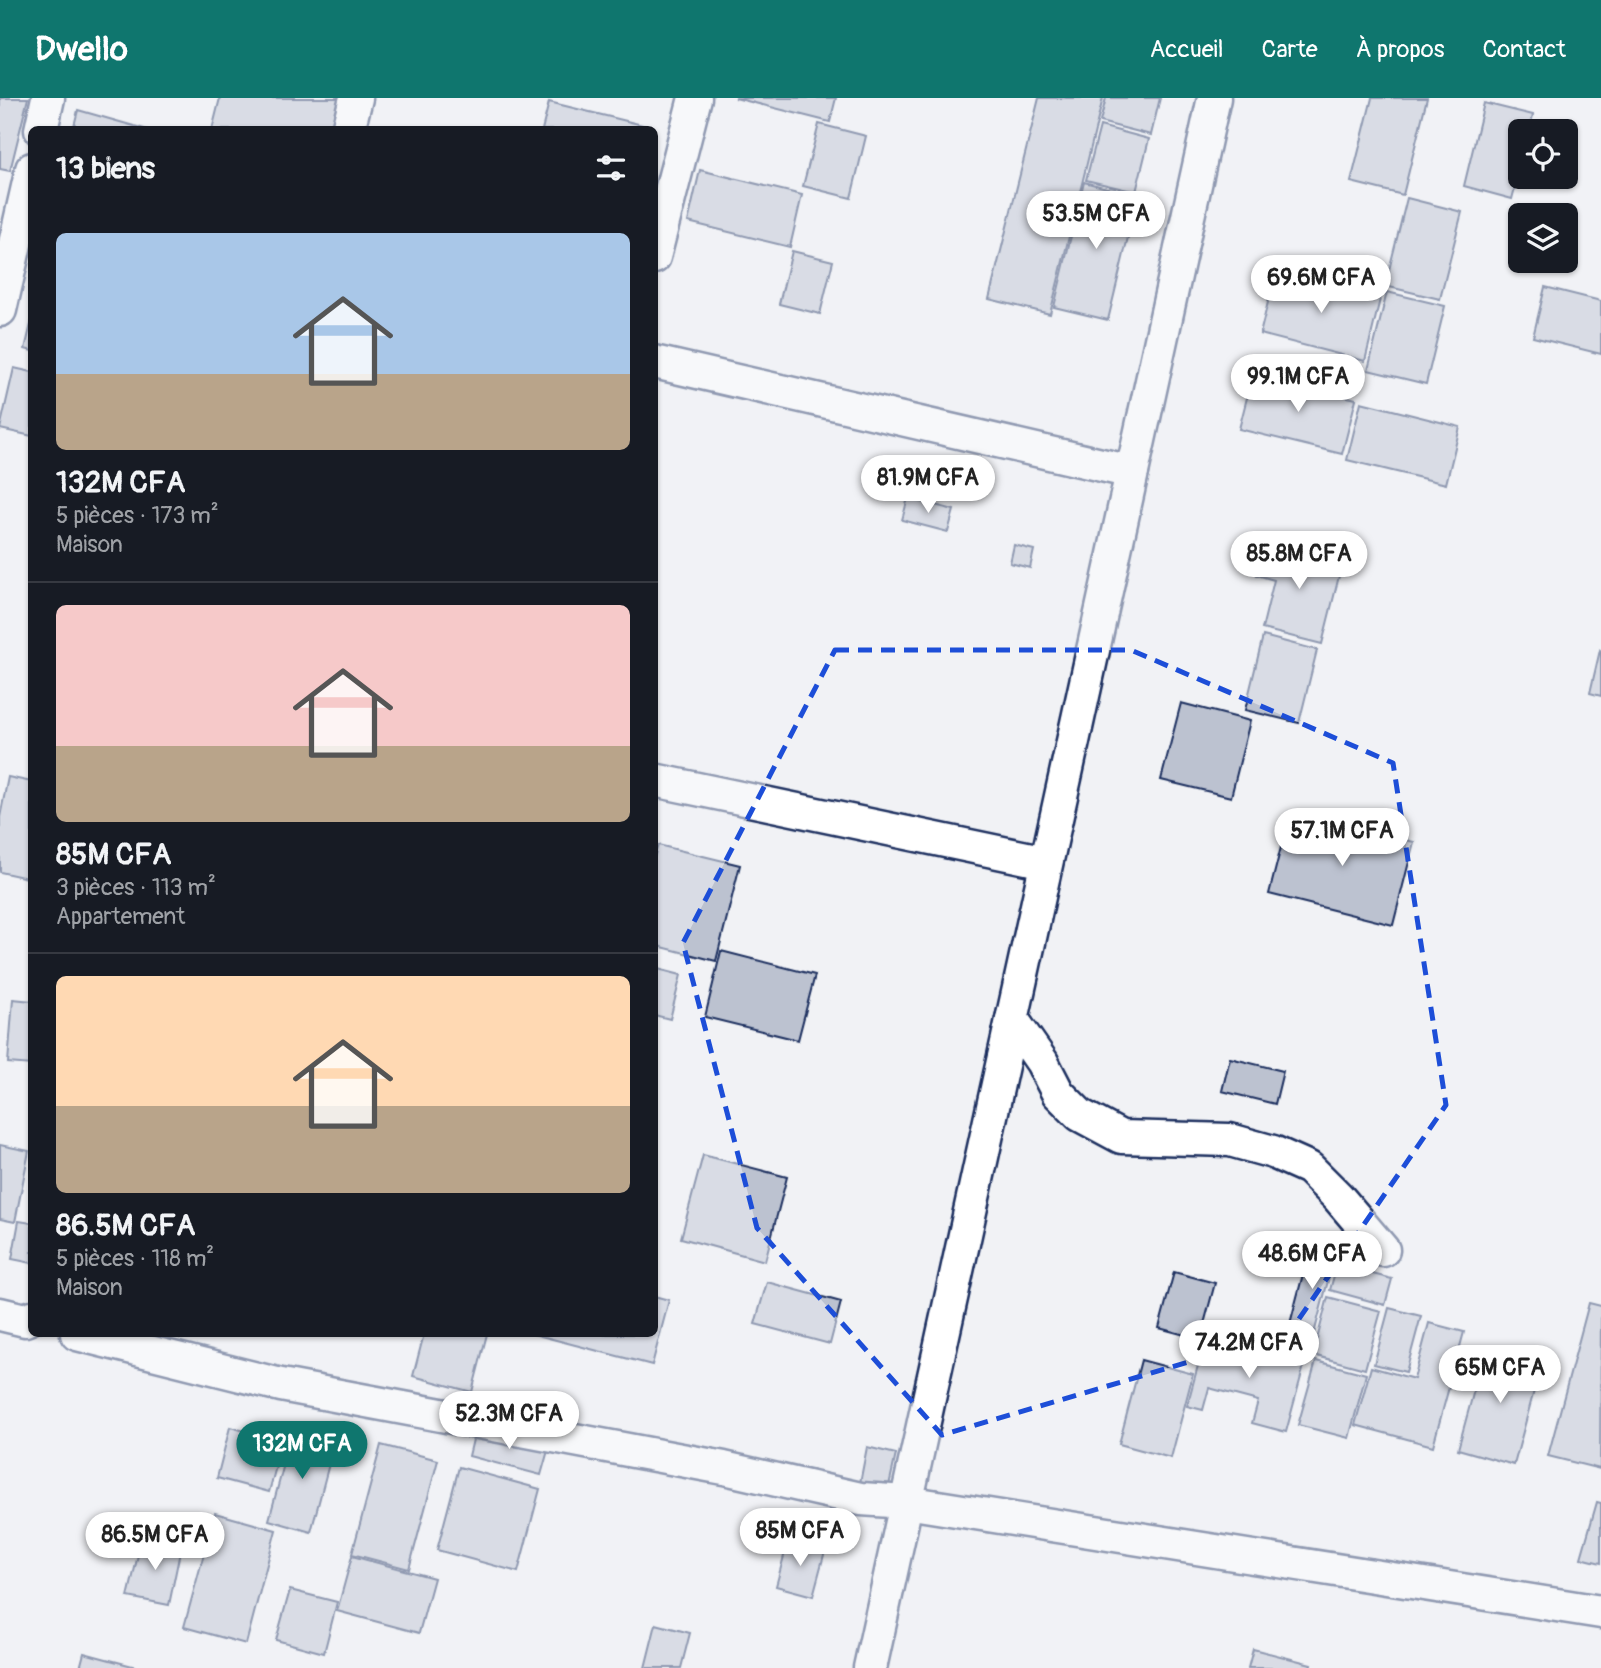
<!DOCTYPE html>
<html lang="fr">
<head>
<meta charset="utf-8">
<style>
  body { margin:0; font-family:Pangolin,sans-serif; background:#20242c; color:#f1f3f6; height:100vh; display:flex; flex-direction:column; font-size:26px; white-space:nowrap }
  * { box-sizing:border-box; margin:0 }
  p { font-size:23px; color:#9ea1a6 }
  .icon { flex:none; width:38px; height:38px; fill:none; stroke:currentColor; stroke-width:2; stroke-linecap:round; stroke-linejoin:round }
  .map { position:relative; flex:1; overflow:hidden }
  .sheet { position:absolute; left:28px; top:28px; width:630px; height:1211px; display:flex; flex-direction:column; background:#171b24; border-radius:10px; box-shadow:0 2px 5px #0004 }
  .sheet>* { flex:none }
  .controls { position:absolute; left:1508px; top:21px; display:grid; gap:14px }
  .controls a { display:grid; place-items:center; width:70px; height:70px; border-radius:10px; background:#171b24; box-shadow:0 2px 5px #0004; font-size:35px }
  .price { position:absolute; translate:-50% -60px; padding:0 16px; border-radius:24px; background:#fff; color:#222; font-size:23px; line-height:46px; filter:drop-shadow(0 2px 4px #0008) }
  .price::after { content:''; position:absolute; left:50%; top:42px; width:21px; height:16px; margin-left:-10px; background:inherit; clip-path:polygon(0 0,100% 0,50% 100%) }
  .price.active { background:#0f766e; color:#fff }
  ul { padding:0; list-style:none }
  li { display:grid; align-content:center; gap:14px; height:371px; padding:0 28px }
  li+li { border-top:2px solid #363941 }
  li span { display:grid; place-items:center; height:217px; border-radius:10px; color:#555 }
  li>.icon { margin-inline-start:auto }
  span .icon { width:126px; height:126px; fill:#fffc; stroke-width:1 }
  li b { font-size:30px }
  h2 { display:flex; justify-content:space-between; align-items:center; height:84px; padding:0 28px; font-size:30px }
  header { display:flex; align-items:center; gap:42px; box-sizing:border-box; height:98px; padding:0 35px; background:#0f766e; color:#fff }
  header strong { font-size:33px }
  nav { display:flex; gap:38px; margin-inline-start:auto; font-size:24px }
  .map>svg:first-child { display:block }
  .building { fill:#bcc2d0; stroke:#1b2f5e; stroke-width:2 }
  .lines { fill:none; stroke-linecap:round; stroke-linejoin:round }
  .minor-casing { stroke:#1b2f5e; stroke-width:37 }
  .minor { stroke:#fff; stroke-width:32 }
  .marked { fill:none; stroke:#1d4ed8; stroke-width:5; stroke-dasharray:14 9; stroke-linejoin:round }
</style>
</head>
<body>
<header>
<strong>Dwello</strong>
<nav><a>Accueil</a><a>Carte</a><a>À propos</a><a>Contact</a></nav>
</header>
<div class="map">
<svg width="1601" height="1570" viewBox="0 0 1601 1570">
  <rect width="100%" height="100%" fill="#f1f2f5"/>
  <filter id="ink" filterUnits="userSpaceOnUse"><feTurbulence type="fractalNoise" baseFrequency=".0143" numOctaves="2"/><feDisplacementMap in="SourceGraphic" scale="14" xChannelSelector="R" yChannelSelector="G"/><feConvolveMatrix kernelMatrix="1 2 1 2 8 2 1 2 1" color-interpolation-filters="sRGB"/></filter>
  <g filter="url(#ink)">
    <!-- building -->
    <g class="building">
      <polygon points="0,0 28,0 10,73 0,71"/>
      <polygon points="220,0 340,0 332,32 212,32"/>
      <polygon points="735,0 836,0 830,24"/>
      <polygon points="1039,0 1103,0 1050,216 989,201"/>
      <polygon points="1106,0 1160,0 1151,37 1100,24"/>
      <polygon points="1372,0 1427,0 1403,97 1351,84"/>
      <polygon points="549,4 647,28 647,32 542,32"/>
      <polygon points="1484,5 1533,17 1529,33 1521,33 1521,67 1512,101 1464,88"/>
      <polygon points="78,12 148,32 73,32"/>
      <polygon points="819,26 866,38 851,100 803,88"/>
      <polygon points="1100,28 1149,41 1136,94 1086,82"/>
      <polygon points="700,72 802,97 790,149 688,124"/>
      <polygon points="1084,84 1138,98 1108,222 1054,209"/>
      <polygon points="1407,100 1462,114 1440,201 1385,188"/>
      <polygon points="792,153 833,163 820,216 779,206"/>
      <polygon points="1276,172 1381,197 1365,263 1260,236"/>
      <polygon points="1545,189 1601,203 1601,256 1533,239"/>
      <polygon points="1387,194 1445,208 1426,286 1368,272"/>
      <polygon points="32,222 32,253 25,251"/>
      <polygon points="14,270 32,274 32,338 0,331"/>
      <polygon points="1253,276 1356,301 1342,356 1239,331"/>
      <polygon points="1361,304 1460,329 1446,386 1347,362"/>
      <polygon points="908,400 954,412 948,434 902,422"/>
      <polygon points="1266,443 1343,462 1322,546 1262,531 1274,482 1257,477"/>
      <polygon points="1014,447 1034,452 1030,470 1010,465"/>
      <polygon points="1263,538 1317,552 1299,625 1245,612"/>
      <polygon points="1600,552 1601,553 1601,598 1590,595"/>
      <polygon points="1181,605 1250,623 1231,699 1161,682"/>
      <polygon points="8,679 32,684 32,781 0,774 0,719"/>
      <polygon points="1290,714 1414,744 1393,827 1269,796"/>
      <polygon points="658,747 740,767 716,863 654,847 654,760"/>
      <polygon points="721,853 815,877 798,942 705,919"/>
      <polygon points="654,870 681,877 670,921 654,917"/>
      <polygon points="13,901 32,903 32,967 8,965"/>
      <polygon points="1230,960 1283,973 1275,1006 1222,993"/>
      <polygon points="0,1047 29,1053 15,1124 0,1121"/>
      <polygon points="703,1057 787,1079 765,1163 681,1140"/>
      <polygon points="19,1123 32,1125 32,1165 12,1161"/>
      <polygon points="1313,1138 1338,1145 1311,1247 1286,1241"/>
      <polygon points="1337,1167 1392,1181 1385,1207 1330,1192"/>
      <polygon points="1174,1174 1215,1185 1200,1241 1159,1230"/>
      <polygon points="767,1184 841,1204 830,1246 755,1226"/>
      <polygon points="654,1198 669,1202 652,1267 533,1236 654,1236"/>
      <polygon points="1328,1199 1381,1213 1365,1271 1313,1257"/>
      <polygon points="1589,1205 1601,1208 1600,1371 1548,1358"/>
      <polygon points="1389,1210 1421,1218 1406,1274 1374,1266"/>
      <polygon points="1429,1225 1464,1234 1433,1348 1355,1327 1371,1269 1414,1281"/>
      <polygon points="424,1236 487,1236 472,1294 413,1278"/>
      <polygon points="1206,1238 1305,1264 1286,1334 1252,1325 1258,1303 1209,1290 1203,1312 1187,1308"/>
      <polygon points="1486,1248 1542,1263 1514,1367 1458,1351"/>
      <polygon points="1141,1262 1193,1276 1171,1360 1119,1346"/>
      <polygon points="1316,1263 1366,1276 1349,1340 1298,1327"/>
      <polygon points="230,1329 283,1343 269,1394 217,1380"/>
      <polygon points="476,1329 549,1349 541,1377 469,1358"/>
      <polygon points="293,1332 335,1343 311,1434 269,1422"/>
      <polygon points="381,1347 438,1362 409,1471 352,1456"/>
      <polygon points="867,1349 896,1356 888,1392 860,1385"/>
      <polygon points="459,1369 540,1391 518,1474 437,1452"/>
      <polygon points="1597,1404 1601,1405 1601,1465 1581,1460"/>
      <polygon points="215,1415 276,1432 246,1546 184,1529"/>
      <polygon points="142,1440 181,1449 169,1507 128,1499"/>
      <polygon points="788,1443 825,1453 813,1498 776,1488"/>
      <polygon points="352,1458 434,1480 419,1535 337,1513"/>
      <polygon points="290,1492 337,1504 324,1555 276,1542"/>
      <polygon points="656,1526 690,1535 681,1570 645,1570"/>
      <polygon points="1253,1551 1311,1566 1310,1570 1248,1570"/>
      <polygon points="84,1555 140,1570 80,1570"/>
    </g>
    <g class="lines">
      <!-- minor casing -->
      <g class="minor-casing">
        <g id="minor">
          <polyline points="41,32 48,0"/>
          <polyline points="348,32 356,0"/>
          <polyline points="654,159 695,0"/>
          <polyline points="0,212 32,71"/>
          <polyline points="654,264 1132,374"/>
          <polyline points="654,682 1046,764"/>
          <polyline points="1012,921 1042,964 1058,995 1080,1017 1121,1039 1230,1042 1273,1054 1309,1070 1338,1099 1383,1152"/>
          <polyline points="0,1216 25,1222 32,1219"/>
          <polyline points="77,1236 281,1287 724,1370 861,1401 906,1404 1601,1514"/>
          <polyline points="870,1570 1214,0"/>
        </g>
      </g>
      <!-- minor -->
      <use href="#minor" class="minor"/>
    </g>
  </g>
  <!-- marked area -->
  <path d="M0 0H1601V1570H0ZM835,552h296l262,113 53,342 -156,227 -348,103 -185,-207 -74,-285z" fill="#f1f2f5" fill-opacity=".55" fill-rule="evenodd"/>
  <path class="marked" d="M835,552h296l262,113 53,342 -156,227 -348,103 -185,-207 -74,-285z"/>
</svg>
<div class="controls">
<a><svg class="icon" aria-label="locate" viewBox="0 0 24 24"><circle cx="12" cy="12" r="6"/><path d="M12 2v4M12 18v4M2 12h4M18 12h4"/></svg></a>
<a><svg class="icon" aria-label="layers" viewBox="0 0 24 24"><path d="M12 4l9 5-9 5-9-5zM3 14l9 5 9-5"/></svg></a>
</div>
<b class="price" style="left:1096px;top:153px">53.5M CFA</b>
<b class="price" style="left:1321px;top:217px">69.6M CFA</b>
<b class="price" style="left:1298px;top:316px">99.1M CFA</b>
<b class="price" style="left:928px;top:417px">81.9M CFA</b>
<b class="price" style="left:1299px;top:493px">85.8M CFA</b>
<b class="price" style="left:1342px;top:770px">57.1M CFA</b>
<b class="price" style="left:1312px;top:1193px">48.6M CFA</b>
<b class="price" style="left:1249px;top:1282px">74.2M CFA</b>
<b class="price" style="left:1500px;top:1307px">65M CFA</b>
<b class="price" style="left:509px;top:1353px">52.3M CFA</b>
<b class="price active" style="left:302px;top:1383px">132M CFA</b>
<b class="price" style="left:800px;top:1470px">85M CFA</b>
<b class="price" style="left:155px;top:1474px">86.5M CFA</b>
<section class="sheet">
<h2>13 biens<svg class="icon" aria-label="filters" viewBox="0 0 24 24"><path d="M4 7h16M4 17h16"/><circle cx="9" cy="7" r="2"/><circle cx="15" cy="17" r="2"/></svg></h2>
<ul>
<li><span style="background:linear-gradient(#a9c7e8 65%,#b9a48a 0)"><svg class="icon" aria-label="home" viewBox="0 0 24 24"><path d="M3 11l9-7 9 7M6 9v11h12V9"/></svg></span><div><b>132M CFA</b><p>5 pièces · 173 m²</p><p>Maison</p></div></li>
<li><span style="background:linear-gradient(#f6c9c9 65%,#b9a48a 0)"><svg class="icon" aria-label="home" viewBox="0 0 24 24"><path d="M3 11l9-7 9 7M6 9v11h12V9"/></svg></span><div><b>85M CFA</b><p>3 pièces · 113 m²</p><p>Appartement</p></div></li>
<li><span style="background:linear-gradient(#ffd9b3 60%,#b9a48a 0)"><svg class="icon" aria-label="home" viewBox="0 0 24 24"><path d="M3 11l9-7 9 7M6 9v11h12V9"/></svg></span><div><b>86.5M CFA</b><p>5 pièces · 118 m²</p><p>Maison</p></div></li>
</ul>
</section>
</div>
</body>
</html>
